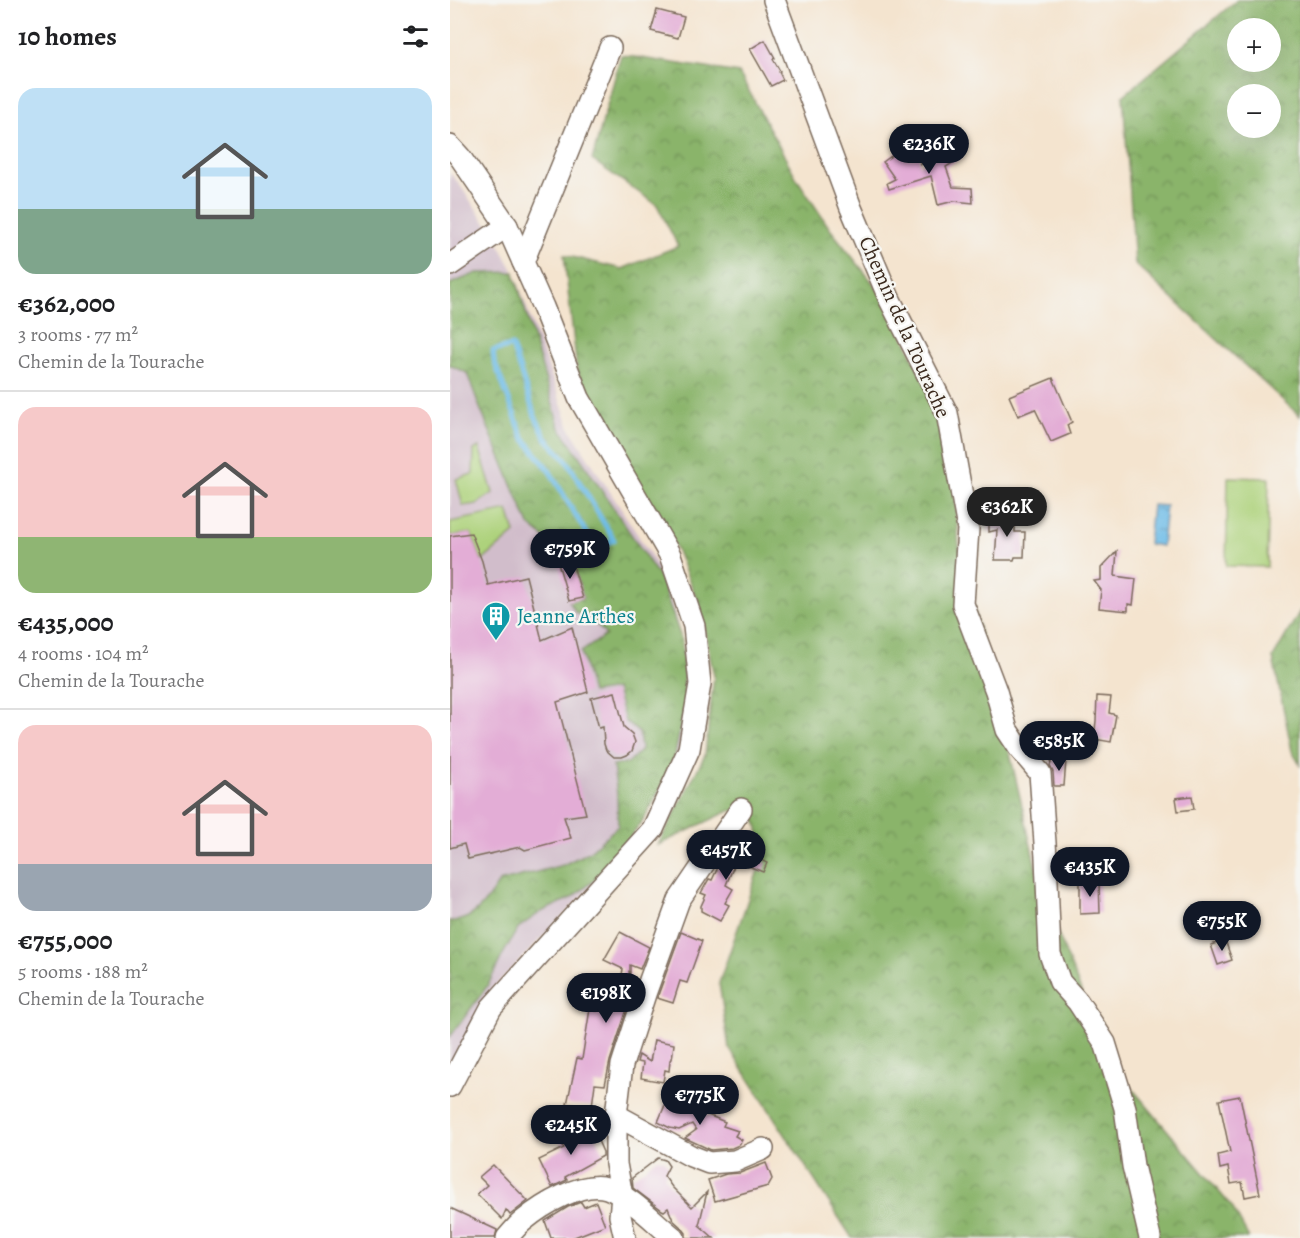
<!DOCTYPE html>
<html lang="en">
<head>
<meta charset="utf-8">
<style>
  body { margin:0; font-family:Alegreya,serif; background:#f6f6f6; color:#202124; height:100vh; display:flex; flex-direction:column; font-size:22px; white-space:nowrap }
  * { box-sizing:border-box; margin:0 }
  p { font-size:20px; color:#757577 }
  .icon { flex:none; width:33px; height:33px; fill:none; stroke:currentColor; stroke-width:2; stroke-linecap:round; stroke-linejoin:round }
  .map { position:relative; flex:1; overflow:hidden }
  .drawer { display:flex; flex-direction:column; background:#fff; width:450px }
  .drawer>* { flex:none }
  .buttons { position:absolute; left:777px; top:18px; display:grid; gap:12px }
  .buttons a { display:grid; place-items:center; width:54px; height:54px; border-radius:50%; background:#fff; box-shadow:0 6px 24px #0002; font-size:30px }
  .price { position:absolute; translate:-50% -51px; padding:0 14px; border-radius:21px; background:#111827; color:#fff; font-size:20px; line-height:39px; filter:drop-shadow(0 2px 3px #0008) }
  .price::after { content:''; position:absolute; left:50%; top:36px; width:18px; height:14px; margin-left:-9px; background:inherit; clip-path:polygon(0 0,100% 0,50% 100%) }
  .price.current { background:#222; color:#fff }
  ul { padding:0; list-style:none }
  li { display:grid; align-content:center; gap:12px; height:318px; padding:0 18px }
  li+li { border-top:2px solid #e0e0e0 }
  li span { display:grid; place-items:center; height:186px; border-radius:18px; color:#555 }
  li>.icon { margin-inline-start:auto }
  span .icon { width:108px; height:108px; fill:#fffc; stroke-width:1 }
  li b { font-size:26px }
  h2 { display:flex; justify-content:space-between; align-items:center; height:72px; padding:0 18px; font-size:26px }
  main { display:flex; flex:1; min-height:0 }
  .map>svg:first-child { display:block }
  .industrial { fill:#d1bdcb }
  .forest { fill:url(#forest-crowns); stroke:#626f44; stroke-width:1.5; fill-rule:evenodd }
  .garden { fill:#add27b; stroke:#747e4c; stroke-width:1.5 }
  .water { fill:url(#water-ripples); stroke:#547282; stroke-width:1.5 }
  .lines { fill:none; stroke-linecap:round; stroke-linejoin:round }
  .stream { stroke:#6cbbe7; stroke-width:5 }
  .building { fill:#e3add6 }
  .minor-casing { stroke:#7c6b5c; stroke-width:24 }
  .minor { stroke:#fff; stroke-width:21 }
  .labels { text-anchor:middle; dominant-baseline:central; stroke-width:4.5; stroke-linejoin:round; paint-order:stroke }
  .street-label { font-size:21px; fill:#3b2a1e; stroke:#f6f6f2 }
  .culture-label { font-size:21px; fill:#0d838f; stroke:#f6f6f2; text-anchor:start }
</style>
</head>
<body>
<main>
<section class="drawer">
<h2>10 homes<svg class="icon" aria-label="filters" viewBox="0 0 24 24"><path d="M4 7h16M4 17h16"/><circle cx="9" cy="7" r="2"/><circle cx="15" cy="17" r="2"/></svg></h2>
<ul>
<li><span style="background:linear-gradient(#bfe0f5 65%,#7fa58c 0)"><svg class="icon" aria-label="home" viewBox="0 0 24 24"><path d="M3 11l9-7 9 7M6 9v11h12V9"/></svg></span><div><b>€362,000</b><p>3 rooms · 77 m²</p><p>Chemin de la Tourache</p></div></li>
<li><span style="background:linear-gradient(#f6c9c9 70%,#8fb573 0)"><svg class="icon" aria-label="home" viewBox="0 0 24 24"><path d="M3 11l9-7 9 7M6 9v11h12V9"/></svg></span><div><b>€435,000</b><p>4 rooms · 104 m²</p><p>Chemin de la Tourache</p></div></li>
<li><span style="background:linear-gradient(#f6c9c9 75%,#9aa5b1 0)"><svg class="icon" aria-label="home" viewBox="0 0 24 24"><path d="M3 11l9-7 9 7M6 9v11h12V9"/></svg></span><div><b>€755,000</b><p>5 rooms · 188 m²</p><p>Chemin de la Tourache</p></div></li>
</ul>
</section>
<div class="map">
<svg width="850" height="1238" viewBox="0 0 850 1238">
  <defs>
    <pattern id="forest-crowns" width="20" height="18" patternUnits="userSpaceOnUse" patternTransform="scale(1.5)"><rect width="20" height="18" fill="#8ab46b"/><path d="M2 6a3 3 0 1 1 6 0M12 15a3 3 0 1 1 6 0" fill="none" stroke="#729357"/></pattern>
    <pattern id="water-ripples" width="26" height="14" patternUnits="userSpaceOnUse" patternTransform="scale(1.5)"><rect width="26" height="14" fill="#6cbbe7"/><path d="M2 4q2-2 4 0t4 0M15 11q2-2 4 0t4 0" fill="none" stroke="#5a98bb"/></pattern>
  </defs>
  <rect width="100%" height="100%" fill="#f6f6f2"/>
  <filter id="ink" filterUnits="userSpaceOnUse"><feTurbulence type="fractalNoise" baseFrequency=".0167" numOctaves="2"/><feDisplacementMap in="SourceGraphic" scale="12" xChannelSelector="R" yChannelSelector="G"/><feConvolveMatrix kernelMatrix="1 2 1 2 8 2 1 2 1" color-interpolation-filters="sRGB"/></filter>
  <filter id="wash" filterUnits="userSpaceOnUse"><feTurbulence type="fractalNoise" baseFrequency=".008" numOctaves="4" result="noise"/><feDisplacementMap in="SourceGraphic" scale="24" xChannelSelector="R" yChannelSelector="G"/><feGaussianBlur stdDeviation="1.35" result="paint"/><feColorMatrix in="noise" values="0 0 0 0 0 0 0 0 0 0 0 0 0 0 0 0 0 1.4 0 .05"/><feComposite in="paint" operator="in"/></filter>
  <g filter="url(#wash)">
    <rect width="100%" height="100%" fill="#f4e4cf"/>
    <!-- industrial -->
    <polygon class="industrial" points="0,173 9,184 44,235 64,272 121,431 216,579 237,662 234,735 217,782 168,859 39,992 0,1077"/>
    <!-- forest -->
    <g class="forest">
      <path d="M787,0h63v416l-165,-152 -12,-168zM820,28v34h-32v-34zM820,94v34h-32v-34z"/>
      <polygon points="171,55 289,73 347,179 380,229 439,303 502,445 509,547 559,749 592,894 659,1061 782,1207 799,1238 402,1238 279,1048 269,983 313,856 307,824 301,809 279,811 208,845 255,755 264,676 249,604 224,544 143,407 127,370 114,255 172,269 228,246 207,205 142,160"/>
      <path d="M64,272l45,154 101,152 22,63 3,63 -12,61 -28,52 -38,53 -34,27 -32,15 -23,16 -16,28 -14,29 -38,52v-116c23,2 38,-22 49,-39l64,-17 26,-13 29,-26 -1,-32 -4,-28 15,-3 13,-13 -2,-17 -14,-12 -9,-32 -24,4 -11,-41 25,-17 -17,-19 -13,-3 -7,-12 14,-3 -12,-39 -42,-34 -49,-117 -13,-35 -17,-8v-81l27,-11z"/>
      <polygon points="850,611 850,765 842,751 823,658"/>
    </g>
    <!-- garden -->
    <g class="garden">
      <polygon points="29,447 43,493 27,504 13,506 6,479 23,474 24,450"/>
      <polygon points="778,477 819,478 817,567 776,566"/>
      <polygon points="58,510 65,533 32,561 21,533 0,536 0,522"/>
    </g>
    <!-- water -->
    <polygon class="water" points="702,505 716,506 712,546 698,544"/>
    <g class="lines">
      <!-- stream -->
      <polygon class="stream" points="62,346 85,416 96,438 117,461 164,540 145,548 99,470 73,437 44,361 43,351"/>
    </g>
    <g id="blocks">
      <!-- building -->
      <g class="building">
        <polygon points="207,10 234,17 228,38 201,31"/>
        <polygon points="315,40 325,58 323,59 330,71 329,72 333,80 321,86 300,49"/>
        <polygon points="506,145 512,157 496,167 503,187 522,188 523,203 504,201 488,205 481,176 439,189 437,183 445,179 433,162 451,149 458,159 470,156 470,165"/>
        <polygon points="603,378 622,422 617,425 620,434 601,442 585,409 568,416 559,396"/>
        <polygon points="558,513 557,522 565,524 565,532 575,532 574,557 565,557 564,560 545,560 547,530 539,532 539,514"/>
        <polygon points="21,533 32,561 38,585 76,576 92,640 122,627 138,692 107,702 136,814 114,817 121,838 75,850 70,847 18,859 14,844 0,848 0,536"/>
        <polygon points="667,551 665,576 686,579 683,605 678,604 678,611 649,608 651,590 644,581 651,580 651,568"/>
        <polygon points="121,559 133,598 119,601 108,563"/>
        <polygon points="165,692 174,727 182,734 185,742 182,751 177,755 172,757 164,757 156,750 154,744 153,727 149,728 141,698"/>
        <polygon points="647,696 661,697 659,713 666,715 661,742 644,739 646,721"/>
        <polygon points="602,759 616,760 614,786 604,786 603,772 600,766"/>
        <polygon points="742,796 744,809 728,811 726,798"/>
        <polygon points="282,845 302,853 301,855 317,863 313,872 286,861 276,885 283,889 275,903 279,905 270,921 251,911 251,906 256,895 251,893 259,879 262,880 270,863"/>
        <polygon points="630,882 649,882 650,913 630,914"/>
        <polygon points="170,932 199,947 190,969 180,965 180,973 179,972 182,994 160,1061 155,1085 145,1084 142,1106 117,1104 127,1058 132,1059 140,1009 147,1011 150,995 168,998 173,969 154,960"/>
        <polygon points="231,932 252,941 237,983 230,981 223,1003 207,998"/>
        <polygon points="775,940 782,960 768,965 761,945"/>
        <polygon points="204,1040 224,1044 222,1059 220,1060 219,1071 215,1070 213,1082 191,1078 193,1063 187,1062 189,1055 200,1062"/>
        <polygon points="790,1096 810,1194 795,1197 792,1182 781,1184 778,1167 770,1169 768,1155 780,1152 769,1100"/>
        <polygon points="245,1100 257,1105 253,1113 275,1122 273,1126 288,1131 285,1136 292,1140 289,1145 282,1148 261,1150 235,1138 246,1130 242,1124 229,1130 220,1128 208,1122 215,1105 222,1102 230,1105 229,1102 242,1108"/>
        <polygon points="122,1128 126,1136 136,1131 139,1137 145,1134 153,1152 153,1156 115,1177 117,1180 102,1187 89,1160 114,1148 108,1136"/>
        <polygon points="208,1158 215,1160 219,1166 214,1176 222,1187 242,1207 257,1192 249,1225 264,1238 236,1238 236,1233 233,1229 223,1220 218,1208 214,1211 212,1210 183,1188 182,1178"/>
        <polygon points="316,1163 322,1179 318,1186 265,1201 258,1180 276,1174 290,1173"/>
        <polygon points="43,1165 78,1201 60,1215 56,1210 52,1219 27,1194 37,1185 29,1177"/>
        <polygon points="131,1202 134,1207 146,1202 155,1225 122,1238 101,1238 95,1221 118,1207"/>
        <polygon points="0,1208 47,1230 45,1238 0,1238"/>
      </g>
    </g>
  </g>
  <g filter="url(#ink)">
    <use href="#blocks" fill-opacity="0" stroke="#7c6b5c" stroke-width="1.5"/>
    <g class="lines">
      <!-- minor casing -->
      <g class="minor-casing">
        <g id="minor">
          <polyline points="324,0 401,208 439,298 497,413 518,529 513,604 546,691 557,730 569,748 590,773 596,857 600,954 610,982 628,1002 655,1043 675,1108 683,1166 700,1238"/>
          <polyline points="0,146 10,157 57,226 93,307 129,398 220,555 244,626 250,684 239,749 203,829 41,1008 0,1086"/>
          <polyline points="73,262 160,48"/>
          <polyline points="0,265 57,226"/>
          <polyline points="166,1115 241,1156 259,1163 285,1161 313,1149"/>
          <path d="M57,1238c5,-6 10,-12 16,-17 18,-15 59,-41 84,-33 24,9 47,34 67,50"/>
          <polyline points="175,1238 170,1216 172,1196 166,1164 166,1115 172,1065 195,994 229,900 291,809"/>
        </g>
      </g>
      <!-- minor -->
      <use href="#minor" class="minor"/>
    </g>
  </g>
  <!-- icons -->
  <defs>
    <g id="building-pin" transform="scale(1.5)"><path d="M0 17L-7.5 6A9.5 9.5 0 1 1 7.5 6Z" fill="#0f9aa8" stroke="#f6f6f2"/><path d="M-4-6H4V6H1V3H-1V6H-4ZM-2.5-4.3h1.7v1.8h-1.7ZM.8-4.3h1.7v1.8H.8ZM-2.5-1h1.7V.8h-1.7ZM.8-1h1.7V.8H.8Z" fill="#fff"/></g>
  </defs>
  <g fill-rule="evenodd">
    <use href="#building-pin" x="46" y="616"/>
  </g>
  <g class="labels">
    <!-- street labels -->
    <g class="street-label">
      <text transform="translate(455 327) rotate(66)">Chemin de la Tourache</text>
    </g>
    <!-- culture labels -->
    <g class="culture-label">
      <text x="67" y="616">Jeanne Arthes</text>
    </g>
  </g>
</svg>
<div class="buttons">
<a>+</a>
<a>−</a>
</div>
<b class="price" style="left:479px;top:175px">€236K</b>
<b class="price current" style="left:557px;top:538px">€362K</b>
<b class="price" style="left:120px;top:580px">€759K</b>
<b class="price" style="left:609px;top:772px">€585K</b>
<b class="price" style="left:276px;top:881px">€457K</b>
<b class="price" style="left:640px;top:898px">€435K</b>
<b class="price" style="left:772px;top:952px">€755K</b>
<b class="price" style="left:156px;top:1024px">€198K</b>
<b class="price" style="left:250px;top:1126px">€775K</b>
<b class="price" style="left:121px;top:1156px">€245K</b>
</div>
</main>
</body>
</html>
